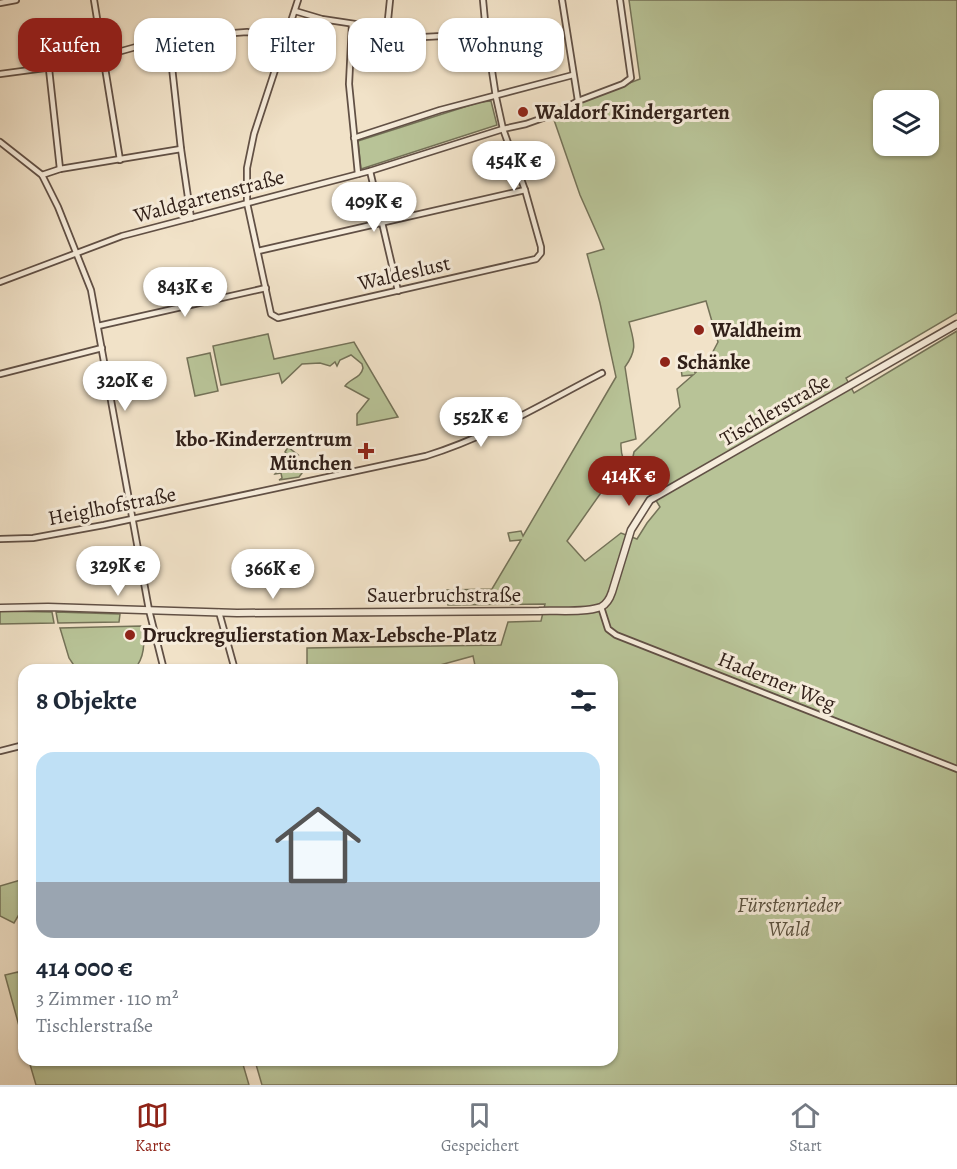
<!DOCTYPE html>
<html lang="de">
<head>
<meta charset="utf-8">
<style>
  body { margin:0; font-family:Alegreya,serif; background:#f2f2f3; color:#1f2937; height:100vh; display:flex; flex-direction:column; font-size:22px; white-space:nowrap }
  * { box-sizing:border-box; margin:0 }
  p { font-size:20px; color:#747a83 }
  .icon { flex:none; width:33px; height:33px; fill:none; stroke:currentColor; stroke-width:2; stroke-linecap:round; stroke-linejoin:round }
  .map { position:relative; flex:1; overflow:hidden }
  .drawer { position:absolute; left:18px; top:664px; width:600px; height:402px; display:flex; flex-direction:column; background:#fff; border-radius:18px; box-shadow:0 2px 4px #0004 }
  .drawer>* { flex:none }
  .top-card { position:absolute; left:18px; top:18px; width:600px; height:54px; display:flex; gap:12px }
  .fabs { position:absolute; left:873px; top:90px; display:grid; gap:12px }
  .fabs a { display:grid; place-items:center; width:66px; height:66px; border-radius:12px; background:#fff; box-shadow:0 2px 4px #0004; font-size:30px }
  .price { position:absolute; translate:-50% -51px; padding:0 14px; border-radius:21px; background:#fff; color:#222; font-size:20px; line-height:39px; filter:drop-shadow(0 2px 3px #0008) }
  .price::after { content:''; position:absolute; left:50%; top:36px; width:18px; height:14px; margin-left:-9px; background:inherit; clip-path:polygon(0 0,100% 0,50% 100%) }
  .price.current { background:#8f2418; color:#fff }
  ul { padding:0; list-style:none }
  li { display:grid; align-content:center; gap:12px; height:318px; padding:0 18px }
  li span { display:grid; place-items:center; height:186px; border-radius:18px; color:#555 }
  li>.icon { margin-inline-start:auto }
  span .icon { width:108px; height:108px; fill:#fffc; stroke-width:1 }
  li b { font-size:26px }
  h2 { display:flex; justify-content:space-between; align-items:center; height:72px; padding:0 18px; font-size:26px }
  .chip { padding:0 21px; border-radius:18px; background:#fff; box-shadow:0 2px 4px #0004; font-size:21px; line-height:54px }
  .chip.current { background:#8f2418; color:#fff }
  .tab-bar { display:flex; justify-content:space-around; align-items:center; height:84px; border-top:2px solid #e0e1e3; background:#fff; font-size:16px; color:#747a83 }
  .tab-bar a { display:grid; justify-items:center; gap:3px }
  .tab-bar .current { color:#8f2418 }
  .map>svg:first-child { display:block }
  .green { fill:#b8c397; stroke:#747258; stroke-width:1.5; fill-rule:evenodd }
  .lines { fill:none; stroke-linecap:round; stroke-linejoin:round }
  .minor-casing { stroke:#615045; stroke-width:8 }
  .tertiary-casing { stroke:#615045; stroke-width:9 }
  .minor { stroke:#f6ecdb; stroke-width:4.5 }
  .tertiary { stroke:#f6ecdb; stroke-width:6 }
  .poi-dot { fill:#8f2418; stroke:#f6ecdb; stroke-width:2 }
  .labels { text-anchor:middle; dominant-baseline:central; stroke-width:6; stroke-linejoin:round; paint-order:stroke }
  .poi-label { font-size:21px; font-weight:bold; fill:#312019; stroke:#f6ecdb; text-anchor:start }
  .street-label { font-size:21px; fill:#312019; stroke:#f6ecdb }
  .park-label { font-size:21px; font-style:italic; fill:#5a513f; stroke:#f6ecdb }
</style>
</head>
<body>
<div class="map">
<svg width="957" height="1085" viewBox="0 0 957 1085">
  <rect width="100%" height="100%" fill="#f1e2c8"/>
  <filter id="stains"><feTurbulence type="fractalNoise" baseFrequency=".00333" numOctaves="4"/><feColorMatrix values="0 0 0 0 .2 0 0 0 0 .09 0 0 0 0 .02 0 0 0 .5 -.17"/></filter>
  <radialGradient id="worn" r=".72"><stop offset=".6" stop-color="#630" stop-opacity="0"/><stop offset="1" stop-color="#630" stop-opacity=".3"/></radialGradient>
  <!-- green -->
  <g class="green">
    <path d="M629,0h328v313l-111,65 8,15 103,-62v754h-695l-7,-24 357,-1v-390h-136l-3,-14 -51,14h-115v-22l194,-3 7,-23 33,-1 4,-17 -97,1 -1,-15 45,-1 29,-49 -11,1 -2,-8 13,-2 2,5 93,-159 -16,-74 -13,-49 17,-5 -24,-54 -27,-78 27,-15 60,-23zM884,100h44v46h-44zM706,301l12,41 -10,19 -13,12 -2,-8 -12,3 1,8 11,-1 -16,14 3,18 -46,45 -2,9 28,46 -13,16 -10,16 -16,-6 -36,28 -18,-20 50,-71 8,11 10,2c-7,-13 -15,-24 -14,-40l15,-4 -11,-72c13,-18 9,-25 4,-45z"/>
    <polygon points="491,101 497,125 361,169 358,141 480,102"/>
    <path d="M268,334l6,25 80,-17 44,75 -41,8v-11l12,-15 -24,-13c6,-8 16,-8 18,-18l-1,-4 -11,-9 -11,5 -3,6 -2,-4 -5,4 -10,-3 -18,1 -20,19 -3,-10 -58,12 -8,-39z"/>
    <polygon points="210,353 218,391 195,396 187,358"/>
    <polygon points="288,447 298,455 294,456 297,470 301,470 302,473 299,477 279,480 282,478 281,473 275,474 288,455 285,452"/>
    <polygon points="0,611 52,612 54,623 0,624"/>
    <polygon points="56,612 120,614 119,622 58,623"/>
    <path d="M141,626c5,17 4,31 -7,44h-57l-8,-12 -9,-30z"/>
    <polygon points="24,879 24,906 14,923 0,916 0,886"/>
    <polygon points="18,972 20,977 24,975 24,1044 5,975"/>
    <polygon points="29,1061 242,1061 249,1085 36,1085"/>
  </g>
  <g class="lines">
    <!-- minor casing -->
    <g class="minor-casing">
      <g id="minor">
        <polyline points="94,0 120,160"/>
        <polyline points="298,0 254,134 247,168 247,203 271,314 278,318 536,259 541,253 541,247 525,190 503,129 496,97 486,32 483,0"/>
        <polyline points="562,0 578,101"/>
        <polyline points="0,3 16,0"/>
        <polyline points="295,11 322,19 388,29"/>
        <polyline points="352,24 349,84 358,174"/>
        <path d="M352,35c45,5 88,2 134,-3"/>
        <polyline points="386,39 390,0"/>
        <polyline points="169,40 181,149 191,218"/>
        <polyline points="49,69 60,169"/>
        <polyline points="0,74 75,64 143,45 207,35 247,32 285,40"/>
        <polyline points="354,138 440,110 573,75"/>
        <polyline points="0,142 42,175 58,207 91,290 149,610 164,670"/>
        <polyline points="370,171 398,291"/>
        <polyline points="42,175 60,169 181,149"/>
        <polyline points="258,251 525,190"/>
        <polyline points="0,282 122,236 370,171 503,129 526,124 554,114 578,101 623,84 631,78 620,0"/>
        <polyline points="98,326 266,288"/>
        <polyline points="0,374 102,348"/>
        <path d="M0,539l33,-1 71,-13 322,-69c62,-19 118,-53 176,-83"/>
        <polyline points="601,607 608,629 616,635 957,769"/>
        <polyline points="219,612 235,670"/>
        <polyline points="0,751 24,745"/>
      </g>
    </g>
    <!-- tertiary casing -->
    <g class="tertiary-casing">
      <path id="tertiary" d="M0,608l48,-1 189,6 302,-2c17,-1 46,2 62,-4 6,-3 9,-9 11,-15l19,-62 19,-30 307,-176"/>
    </g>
    <!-- minor -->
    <use href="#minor" class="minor"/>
    <!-- tertiary -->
    <use href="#tertiary" class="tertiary"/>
  </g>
  <!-- markers -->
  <g class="poi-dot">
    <circle cx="523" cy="112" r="6"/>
    <circle cx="699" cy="330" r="6"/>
    <circle cx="665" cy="362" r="6"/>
    <path d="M363 442h6v6h6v6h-6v6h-6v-6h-6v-6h6z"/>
    <circle cx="130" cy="635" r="6"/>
  </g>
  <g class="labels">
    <!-- poi labels -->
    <g class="poi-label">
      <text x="535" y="112">Waldorf Kindergarten</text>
      <text x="711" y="330">Waldheim</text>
      <text x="677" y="362">Schänke</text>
      <text x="352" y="439" text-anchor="end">kbo-Kinderzentrum<tspan x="352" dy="24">München</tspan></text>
      <text x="142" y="635">Druckregulierstation Max-Lebsche-Platz</text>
    </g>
    <!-- street labels -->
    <g class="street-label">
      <text transform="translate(209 196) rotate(-15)">Waldgartenstraße</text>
      <text transform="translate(404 273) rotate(-13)">Waldeslust</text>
      <text transform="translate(775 410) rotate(-30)">Tischlerstraße</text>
      <text transform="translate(112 506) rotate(-11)">Heiglhofstraße</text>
      <text x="444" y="595">Sauerbruchstraße</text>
      <text transform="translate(777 681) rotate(22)">Haderner Weg</text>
    </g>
    <!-- park labels -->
    <g class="park-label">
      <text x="789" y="905">Fürstenrieder<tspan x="789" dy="24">Wald</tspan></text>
    </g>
  </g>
  <rect width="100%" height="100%" filter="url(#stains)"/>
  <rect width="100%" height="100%" fill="url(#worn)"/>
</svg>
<div class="fabs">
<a><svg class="icon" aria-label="layers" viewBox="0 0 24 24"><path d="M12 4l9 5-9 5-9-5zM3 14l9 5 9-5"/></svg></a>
</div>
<b class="price" style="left:514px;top:192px">454K €</b>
<b class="price" style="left:374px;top:233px">409K €</b>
<b class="price" style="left:185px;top:318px">843K €</b>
<b class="price" style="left:125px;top:412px">320K €</b>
<b class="price" style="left:481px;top:448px">552K €</b>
<b class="price current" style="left:629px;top:507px">414K €</b>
<b class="price" style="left:118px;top:597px">329K €</b>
<b class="price" style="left:273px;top:600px">366K €</b>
<div class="top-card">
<a class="chip current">Kaufen</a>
<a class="chip">Mieten</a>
<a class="chip">Filter</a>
<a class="chip">Neu</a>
<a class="chip">Wohnung</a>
</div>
<section class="drawer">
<h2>8 Objekte<svg class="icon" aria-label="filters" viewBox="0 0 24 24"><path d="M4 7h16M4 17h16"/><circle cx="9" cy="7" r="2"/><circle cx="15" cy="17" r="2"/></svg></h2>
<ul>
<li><span style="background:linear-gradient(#bfe0f5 70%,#9aa5b1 0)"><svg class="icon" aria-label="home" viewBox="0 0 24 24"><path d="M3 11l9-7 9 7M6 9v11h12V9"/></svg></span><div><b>414 000 €</b><p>3 Zimmer · 110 m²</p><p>Tischlerstraße</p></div></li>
</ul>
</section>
</div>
<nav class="tab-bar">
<a class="current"><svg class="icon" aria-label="map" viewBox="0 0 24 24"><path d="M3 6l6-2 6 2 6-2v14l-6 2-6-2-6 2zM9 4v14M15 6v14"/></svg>Karte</a>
<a><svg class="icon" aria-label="saved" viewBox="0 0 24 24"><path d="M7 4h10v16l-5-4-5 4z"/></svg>Gespeichert</a>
<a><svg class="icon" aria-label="home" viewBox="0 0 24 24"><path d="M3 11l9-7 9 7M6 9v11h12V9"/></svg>Start</a>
</nav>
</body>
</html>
